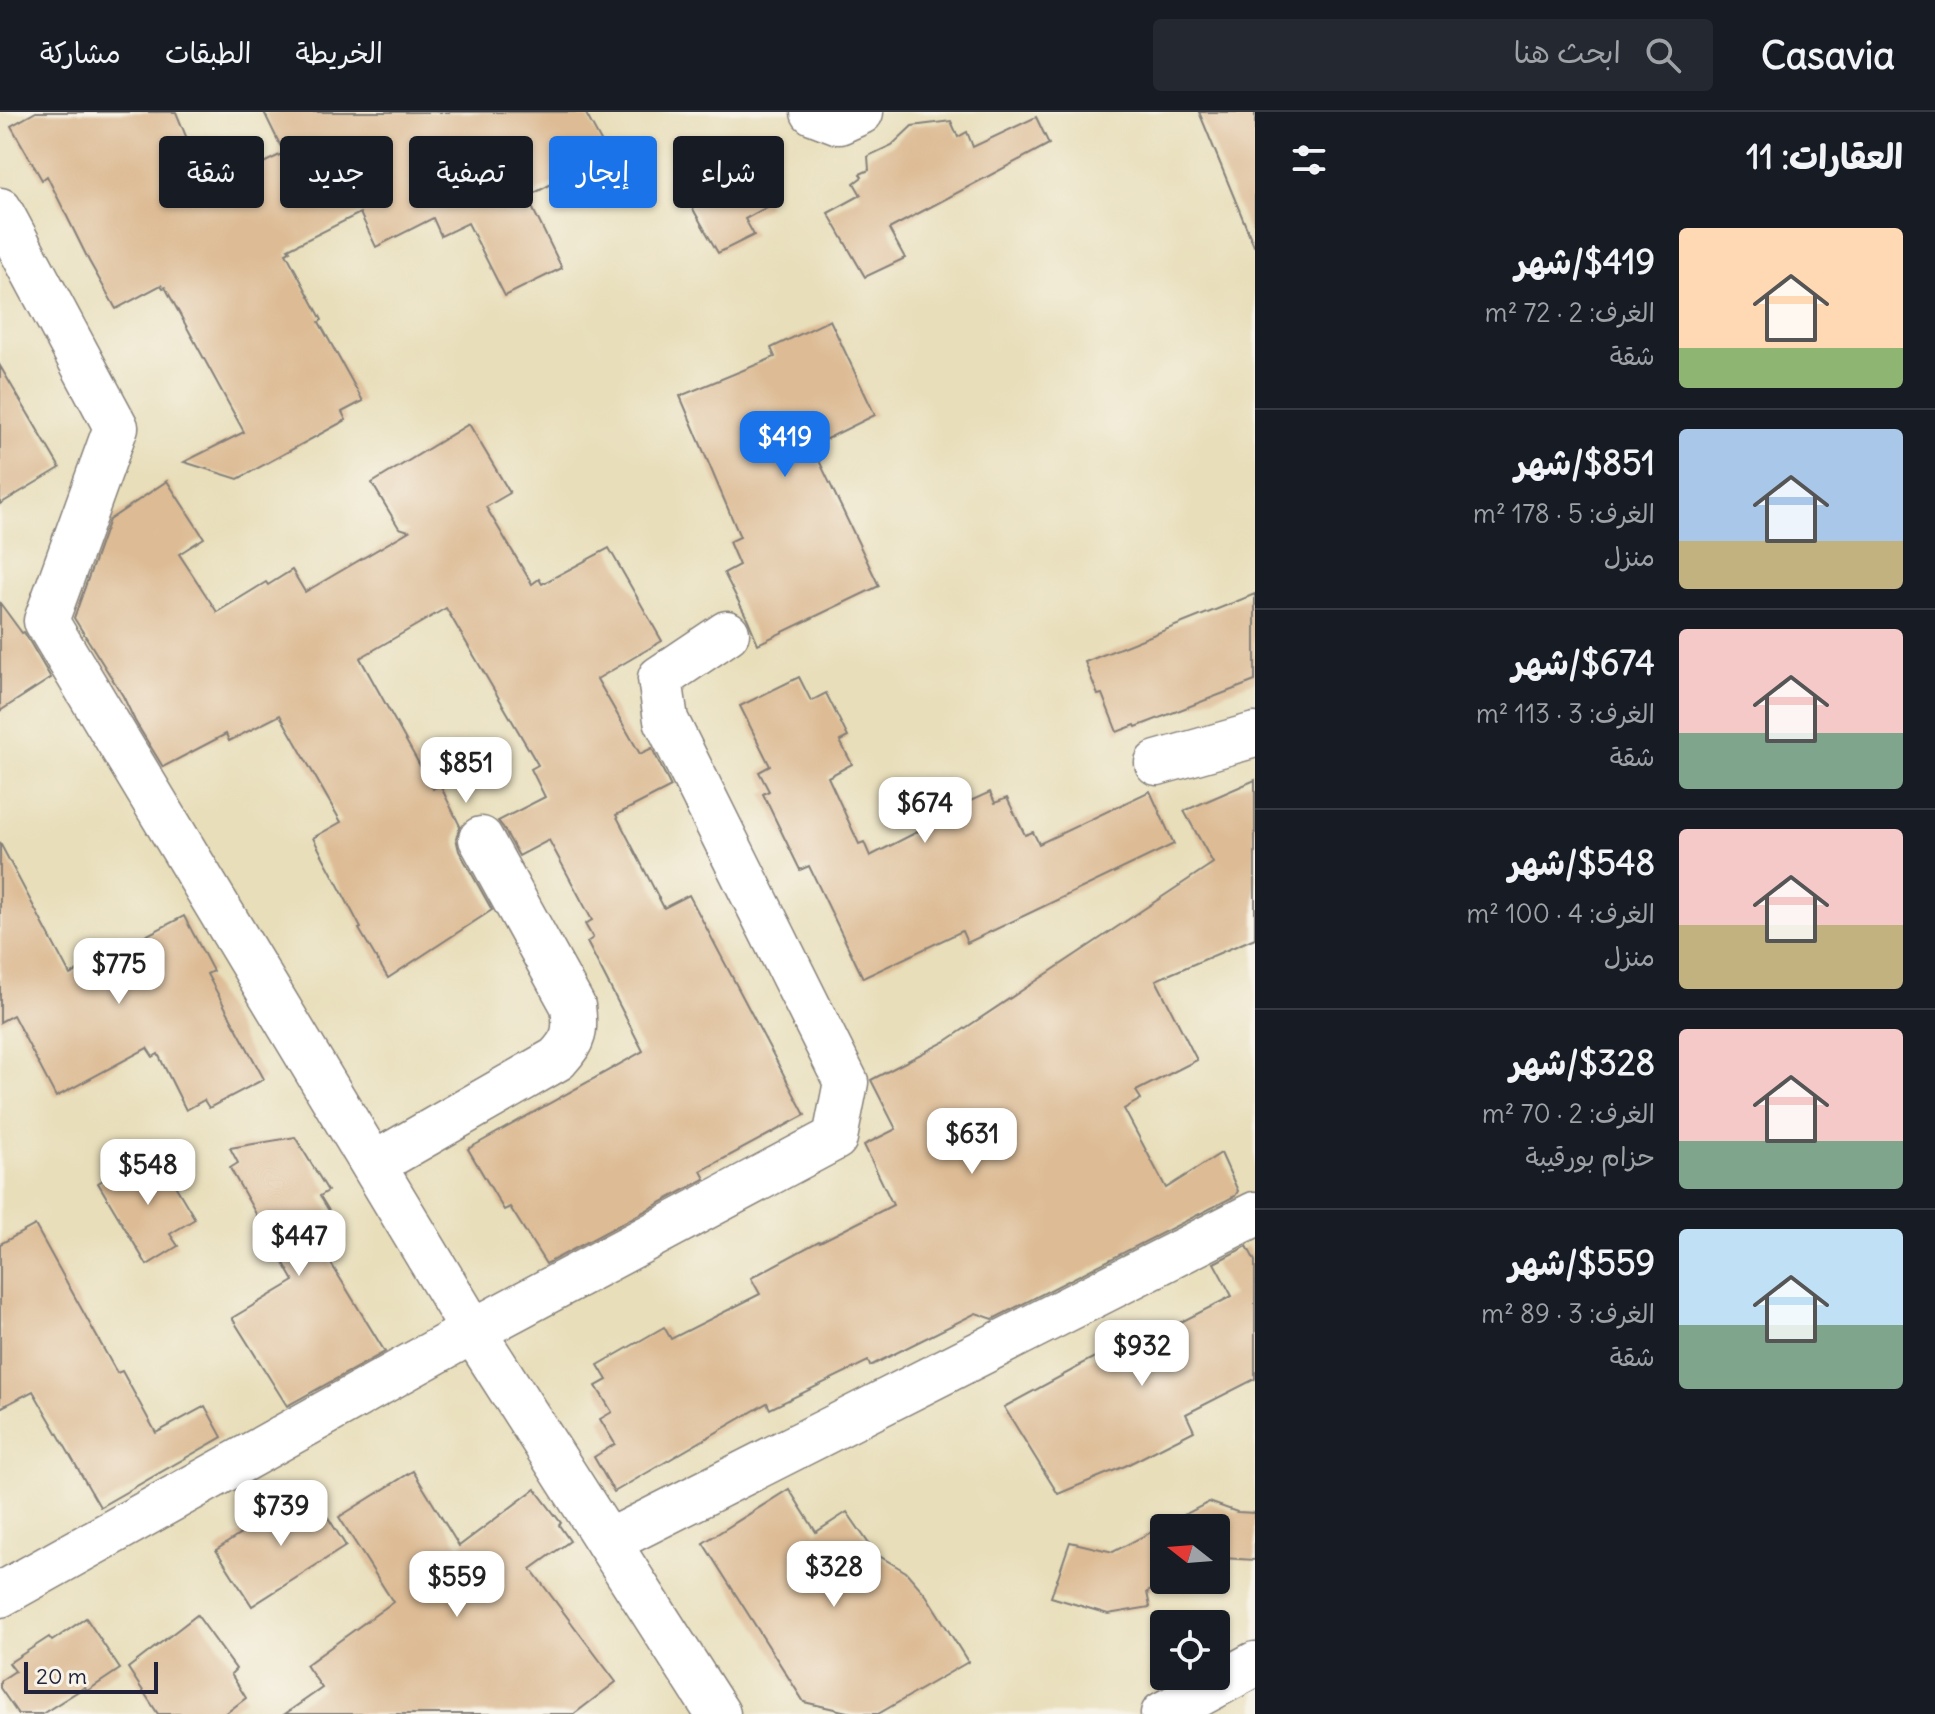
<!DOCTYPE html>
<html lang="ar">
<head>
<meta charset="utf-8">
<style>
  body { margin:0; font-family:Delius,"Playpen Sans Arabic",sans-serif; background:#242831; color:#f1f3f6; direction:rtl; height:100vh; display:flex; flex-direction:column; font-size:30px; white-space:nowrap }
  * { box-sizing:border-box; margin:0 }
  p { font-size:26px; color:#9ea1a6 }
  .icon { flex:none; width:44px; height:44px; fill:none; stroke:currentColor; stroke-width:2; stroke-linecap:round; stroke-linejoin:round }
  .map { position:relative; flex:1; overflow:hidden; direction:ltr }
  .details { display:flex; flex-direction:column; background:#171b24; width:680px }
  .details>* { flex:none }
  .banner { position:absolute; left:24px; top:24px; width:760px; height:72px; direction:rtl; display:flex; gap:16px }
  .needle { width:52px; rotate:287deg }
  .buttons { position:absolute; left:1150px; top:1402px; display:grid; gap:16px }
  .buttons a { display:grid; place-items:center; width:80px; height:80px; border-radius:8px; background:#171b24; box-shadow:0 2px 6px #0004; font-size:40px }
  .scale { position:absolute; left:24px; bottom:20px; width:134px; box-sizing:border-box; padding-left:8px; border:4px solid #22223b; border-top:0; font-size:22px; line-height:28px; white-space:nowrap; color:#22223b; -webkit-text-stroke:6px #f7f3e8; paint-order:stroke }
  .price { position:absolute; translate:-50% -68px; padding:0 18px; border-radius:16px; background:#fff; color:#222; font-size:26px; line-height:52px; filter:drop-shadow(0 2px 4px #0008) }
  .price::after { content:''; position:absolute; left:50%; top:48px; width:24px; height:18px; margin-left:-12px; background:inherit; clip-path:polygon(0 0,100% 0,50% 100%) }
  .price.on { background:#1a73e8; color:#fff }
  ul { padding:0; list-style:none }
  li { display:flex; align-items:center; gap:24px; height:200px; padding:0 32px }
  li+li { border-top:2px solid #363941 }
  li span { display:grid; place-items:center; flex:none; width:224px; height:160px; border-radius:8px; color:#555 }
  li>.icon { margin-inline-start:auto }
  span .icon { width:96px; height:96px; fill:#fffc; stroke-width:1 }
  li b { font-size:34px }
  h2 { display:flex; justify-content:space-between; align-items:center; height:96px; padding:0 32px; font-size:34px }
  .tag { padding:0 28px; border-radius:8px; background:#171b24; box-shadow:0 2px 6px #0004; font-size:28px; line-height:72px }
  .tag.on { background:#1a73e8; color:#fff }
  header { display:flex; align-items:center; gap:48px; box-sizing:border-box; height:112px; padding:0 40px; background:#171b24; border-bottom:2px solid #363941 }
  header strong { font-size:38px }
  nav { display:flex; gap:44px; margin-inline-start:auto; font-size:28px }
  .search { width:560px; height:72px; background:#242831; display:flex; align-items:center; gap:20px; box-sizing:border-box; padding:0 28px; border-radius:8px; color:#9ea1a6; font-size:30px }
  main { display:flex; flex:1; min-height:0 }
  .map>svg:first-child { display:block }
  .building { fill:#ddbc95 }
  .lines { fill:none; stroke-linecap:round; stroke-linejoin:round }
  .street-casing { stroke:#85807a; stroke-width:47 }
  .highway-casing { stroke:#85807a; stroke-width:47 }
  .street { stroke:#fff; stroke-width:44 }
  .highway { stroke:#fff; stroke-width:44 }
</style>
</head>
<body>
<header>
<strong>Casavia</strong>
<div class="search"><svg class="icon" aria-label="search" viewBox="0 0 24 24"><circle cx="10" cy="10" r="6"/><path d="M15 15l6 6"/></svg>ابحث هنا</div>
<nav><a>الخريطة</a><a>الطبقات</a><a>مشاركة</a></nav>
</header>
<main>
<section class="details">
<h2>العقارات: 11<svg class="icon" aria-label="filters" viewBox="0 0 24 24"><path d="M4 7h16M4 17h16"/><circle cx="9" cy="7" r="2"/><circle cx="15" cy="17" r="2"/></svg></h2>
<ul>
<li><span style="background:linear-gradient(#ffd9b3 75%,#8fb573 0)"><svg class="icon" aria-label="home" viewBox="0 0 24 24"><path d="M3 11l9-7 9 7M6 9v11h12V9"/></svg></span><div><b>$419/شهر</b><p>الغرف: 2 · 72 m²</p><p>شقة</p></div></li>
<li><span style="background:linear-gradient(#a9c7e8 70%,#c2b280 0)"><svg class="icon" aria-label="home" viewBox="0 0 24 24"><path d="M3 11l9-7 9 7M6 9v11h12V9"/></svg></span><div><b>$851/شهر</b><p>الغرف: 5 · 178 m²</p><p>منزل</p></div></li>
<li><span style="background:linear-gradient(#f6c9c9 65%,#7fa58c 0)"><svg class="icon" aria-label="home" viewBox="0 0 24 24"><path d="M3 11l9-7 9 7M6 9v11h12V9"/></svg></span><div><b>$674/شهر</b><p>الغرف: 3 · 113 m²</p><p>شقة</p></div></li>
<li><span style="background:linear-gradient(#f6c9c9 60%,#c2b280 0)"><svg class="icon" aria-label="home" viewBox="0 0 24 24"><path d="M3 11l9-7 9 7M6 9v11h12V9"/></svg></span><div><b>$548/شهر</b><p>الغرف: 4 · 100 m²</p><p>منزل</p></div></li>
<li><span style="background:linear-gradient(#f6c9c9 70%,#7fa58c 0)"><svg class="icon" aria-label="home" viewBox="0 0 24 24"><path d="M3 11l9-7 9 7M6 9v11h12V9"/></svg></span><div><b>$328/شهر</b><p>الغرف: 2 · 70 m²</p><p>حزام بورقيبة</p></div></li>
<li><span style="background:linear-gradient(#bfe0f5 60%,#7fa58c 0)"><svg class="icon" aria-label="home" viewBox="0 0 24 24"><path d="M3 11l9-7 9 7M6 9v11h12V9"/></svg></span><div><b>$559/شهر</b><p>الغرف: 3 · 89 m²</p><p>شقة</p></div></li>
</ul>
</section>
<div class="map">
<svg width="1255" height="1602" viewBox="0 0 1255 1602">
  <rect width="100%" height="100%" fill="#f7f3e8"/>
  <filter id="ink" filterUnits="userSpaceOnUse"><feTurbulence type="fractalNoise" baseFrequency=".0125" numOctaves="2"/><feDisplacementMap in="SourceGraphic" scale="16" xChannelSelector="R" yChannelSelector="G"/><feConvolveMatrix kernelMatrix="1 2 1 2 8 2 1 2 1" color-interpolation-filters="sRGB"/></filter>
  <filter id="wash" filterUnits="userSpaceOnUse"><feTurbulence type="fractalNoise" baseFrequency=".006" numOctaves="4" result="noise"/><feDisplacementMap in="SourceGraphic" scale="32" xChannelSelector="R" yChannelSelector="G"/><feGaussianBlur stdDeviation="1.8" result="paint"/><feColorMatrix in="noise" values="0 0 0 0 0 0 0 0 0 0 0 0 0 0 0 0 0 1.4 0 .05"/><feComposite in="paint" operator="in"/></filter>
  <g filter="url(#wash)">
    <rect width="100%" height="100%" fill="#e8deba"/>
    <g id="blocks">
      <!-- building -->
      <g class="building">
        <polygon points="36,0 176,0 208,78 284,41 264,0 585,0 608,42 527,85 562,156 505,184 468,111 441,124 433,106 376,135 360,101 288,137 290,139 286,141 322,208 319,210 363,289 342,300 346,308 238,367 184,350 244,320 165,175 163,176 161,173 116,197 89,149 47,64 42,68 11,14"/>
        <polygon points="1199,0 1255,0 1255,134 1254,134"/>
        <polygon points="1036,5 1049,32 889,117 905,146 865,165 828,101 861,83 854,71 862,65 860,62 869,58 868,44 892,33 912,14 951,9 958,25 967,20 973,35"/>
        <polygon points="735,36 769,94 745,107 754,123 718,141 677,69"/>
        <polygon points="830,208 875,303 812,334 879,474 758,532 748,508 724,461 739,453 729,430 740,425 680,284 775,245 771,236"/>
        <polygon points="0,254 60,356 0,392"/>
        <polygon points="469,312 510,381 486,395 532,472 539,467 542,472 609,436 662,529 597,567 640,642 652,636 671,675 616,703 664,796 689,783 805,1003 701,1059 705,1067 546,1152 510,1095 504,1098 468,1037 643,939 587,830 593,826 585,812 592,808 549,728 519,744 503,715 498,709 545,685 531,657 538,653 446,496 360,546 433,677 440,673 460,714 456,726 459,739 492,798 388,866 359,817 361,816 313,726 341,710 280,603 229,629 226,622 163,655 135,609 123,584 74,506 109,408 167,369 204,426 179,442 217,500 266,470 268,473 292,458 305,480 409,419 399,416 372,371"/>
        <polygon points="1255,482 1255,569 1136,615 1135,613 1117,620 1102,582 1098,583 1085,550"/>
        <polygon points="0,491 22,521 24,520 51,566 0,599"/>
        <polygon points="799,565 811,589 826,581 848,625 840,629 852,652 828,665 859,732 864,730 870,744 931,713 925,699 959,683 964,692 990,680 995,691 1007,686 1025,723 1033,720 1039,732 1150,679 1174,732 967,831 962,819 863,866 809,754 800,758 763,682 769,679 759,660 770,654 740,594"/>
        <polygon points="1255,668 1255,826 1156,868 1197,948 1136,979 1141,987 1124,997 1166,1076 1221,1041 1238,1079 1235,1084 993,1207 976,1201 870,1254 868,1249 770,1297 767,1291 614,1380 594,1345 615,1332 600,1307 612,1300 596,1274 607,1268 598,1253 664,1215 671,1227 760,1182 751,1166 819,1129 820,1130 893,1093 864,1033 896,1017 871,968 946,929 1213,751 1184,699"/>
        <polygon points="0,731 70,863 184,804 213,859 207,862 264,967 209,996 204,988 186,998 158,942 153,945 147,936 56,985 13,903 0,910"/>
        <polygon points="295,1025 328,1079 320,1084 336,1110 313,1122 385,1240 287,1294 232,1206 294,1169 230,1056 238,1051 230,1036"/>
        <polygon points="160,1048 195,1107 170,1122 178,1134 147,1153 98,1071 129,1053"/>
        <polygon points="35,1113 117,1261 122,1259 156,1321 205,1294 222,1325 100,1395 33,1279 0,1296 0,1132"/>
        <polygon points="1247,1134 1255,1149 1255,1267 1186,1302 1194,1319 1125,1354 1058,1382 1004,1295 1080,1254 1079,1253 1146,1219 1150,1226 1232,1184 1214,1151"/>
        <polygon points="413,1359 459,1434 535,1377 561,1411 559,1413 570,1429 531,1457 616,1570 574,1602 285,1602 322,1576 306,1553 393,1490 339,1405"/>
        <polygon points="310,1377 346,1434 252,1494 216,1438"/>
        <polygon points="789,1377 816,1420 847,1400 876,1442 906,1460 926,1483 968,1550 878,1602 856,1602 804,1590 703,1431"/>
        <polygon points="1209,1390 1237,1400 1255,1401 1255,1448 1222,1446 1216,1449 1216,1416 1164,1416 1164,1468 1174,1468 1147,1480 1150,1495 1108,1502 1051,1485 1070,1430 1113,1440"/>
        <polygon points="197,1503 236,1557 231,1562 246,1586 225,1602 158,1602 128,1556"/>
        <polygon points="86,1506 120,1557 87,1579 85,1575 42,1602 18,1602 0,1576 0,1569 15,1559 9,1551 49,1525 52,1529"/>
      </g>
    </g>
  </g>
  <g filter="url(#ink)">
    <use href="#blocks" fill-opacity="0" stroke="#85807a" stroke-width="2"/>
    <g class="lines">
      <!-- street casing -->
      <g class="street-casing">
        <g id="street">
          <polyline points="813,0 839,10 861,0"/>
          <polyline points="0,98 116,315 46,509 473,1219 718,1602"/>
          <polyline points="1157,651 1255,623"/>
          <path d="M374,1052l183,-105c18,-19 19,-28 16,-53l-92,-167"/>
          <polyline points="608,1430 1255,1102"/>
          <polyline points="0,1483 473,1219 835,1026 846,970 666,608 660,566 727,521"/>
        </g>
      </g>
      <!-- highway casing -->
      <g class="highway-casing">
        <polyline id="highway" points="1163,1602 1255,1552"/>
      </g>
      <!-- street -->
      <use href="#street" class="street"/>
      <!-- highway -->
      <use href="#highway" class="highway"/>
    </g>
  </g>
</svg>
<div class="buttons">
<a><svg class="needle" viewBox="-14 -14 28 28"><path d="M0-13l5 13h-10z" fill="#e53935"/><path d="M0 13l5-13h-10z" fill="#9ea1a6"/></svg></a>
<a><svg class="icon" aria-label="locate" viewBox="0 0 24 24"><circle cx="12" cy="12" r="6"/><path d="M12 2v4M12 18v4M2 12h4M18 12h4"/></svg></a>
</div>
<div class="scale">20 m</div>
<b class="price on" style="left:785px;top:367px">$419</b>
<b class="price" style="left:466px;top:693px">$851</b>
<b class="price" style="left:925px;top:733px">$674</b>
<b class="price" style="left:119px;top:894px">$775</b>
<b class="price" style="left:972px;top:1064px">$631</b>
<b class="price" style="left:148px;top:1095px">$548</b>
<b class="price" style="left:299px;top:1166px">$447</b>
<b class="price" style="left:1142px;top:1276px">$932</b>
<b class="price" style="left:281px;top:1436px">$739</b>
<b class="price" style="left:834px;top:1497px">$328</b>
<b class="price" style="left:457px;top:1507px">$559</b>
<div class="banner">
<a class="tag">شراء</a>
<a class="tag on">إيجار</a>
<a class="tag">تصفية</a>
<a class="tag">جديد</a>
<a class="tag">شقة</a>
</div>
</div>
</main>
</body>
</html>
